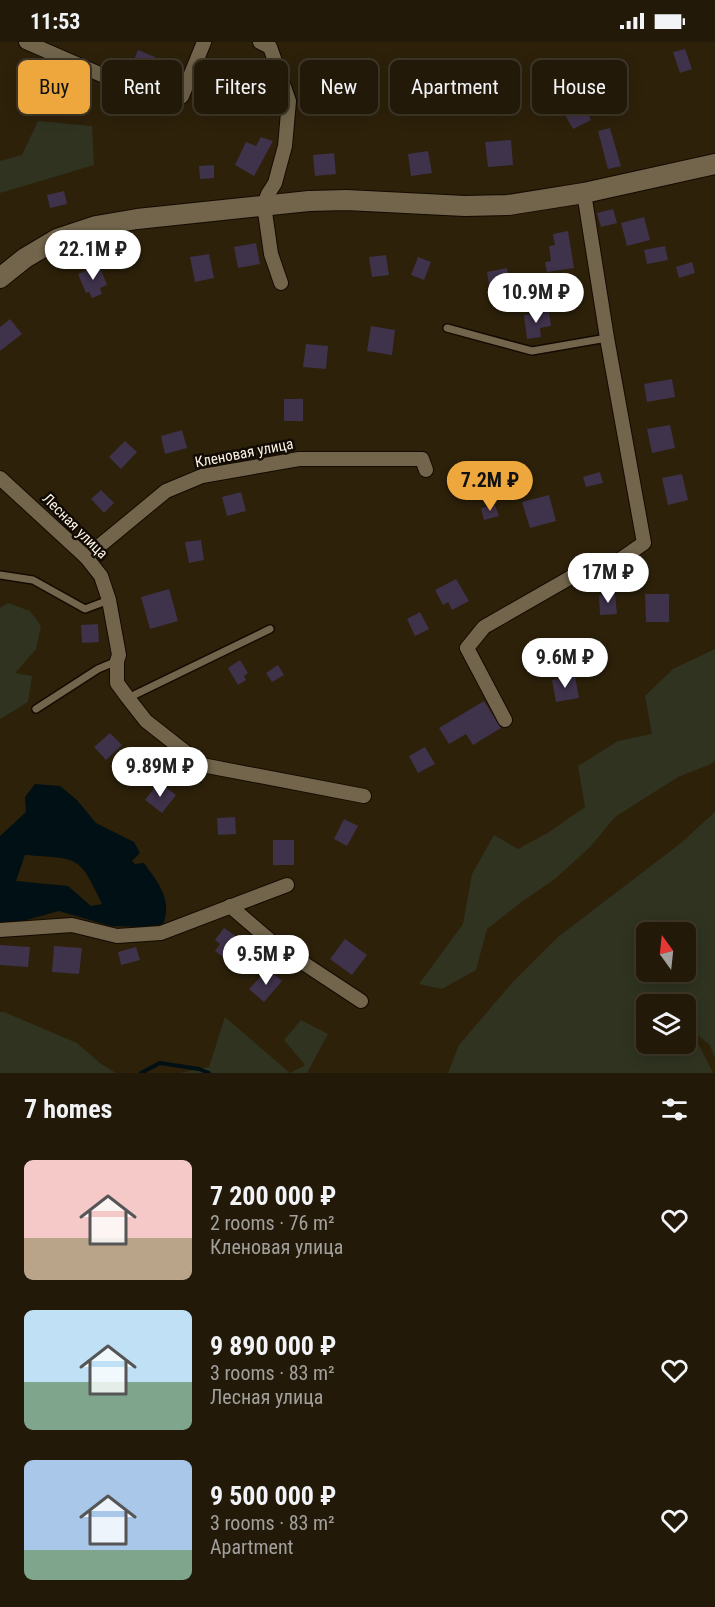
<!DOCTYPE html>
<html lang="en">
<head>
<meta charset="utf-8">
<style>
  body { margin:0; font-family:"Roboto Condensed",sans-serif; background:#2a2212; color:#f1f3f6; height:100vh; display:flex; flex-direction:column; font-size:22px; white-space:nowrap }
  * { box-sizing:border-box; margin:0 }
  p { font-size:20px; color:#a2a09c }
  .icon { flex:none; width:33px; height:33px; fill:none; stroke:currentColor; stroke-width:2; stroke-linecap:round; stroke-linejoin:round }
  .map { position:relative; height:1031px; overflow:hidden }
  .drawer { display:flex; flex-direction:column; background:#221908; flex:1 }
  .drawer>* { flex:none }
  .top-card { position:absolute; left:18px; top:18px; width:680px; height:54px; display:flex; gap:12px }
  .needle { width:39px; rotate:345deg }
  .buttons { position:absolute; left:636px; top:880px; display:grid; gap:12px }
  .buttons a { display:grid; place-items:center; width:60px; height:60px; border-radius:9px; background:#221908; box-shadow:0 3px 15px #0003,0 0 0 2px #3f3829; font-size:30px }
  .price { position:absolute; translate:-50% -51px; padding:0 14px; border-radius:21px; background:#fff; color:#222; font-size:20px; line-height:39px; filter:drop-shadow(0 2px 3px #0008) }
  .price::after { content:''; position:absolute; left:50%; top:36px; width:18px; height:14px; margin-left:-9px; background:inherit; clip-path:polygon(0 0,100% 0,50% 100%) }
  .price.active { background:#eea73c; color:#111 }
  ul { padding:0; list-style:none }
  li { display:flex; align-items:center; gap:18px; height:150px; padding:0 24px }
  li span { display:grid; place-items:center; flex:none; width:168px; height:120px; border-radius:9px; color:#555 }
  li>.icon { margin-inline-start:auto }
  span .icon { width:72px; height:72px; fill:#fffc; stroke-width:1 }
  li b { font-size:26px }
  h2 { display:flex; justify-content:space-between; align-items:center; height:72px; padding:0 24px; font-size:26px }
  .chip { padding:0 21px; border-radius:9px; background:#221908; box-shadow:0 3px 15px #0003,0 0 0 2px #3f3829; font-size:21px; line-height:54px }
  .chip.active { background:#eea73c; color:#111 }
  .status { display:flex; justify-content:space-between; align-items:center; height:42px; padding:0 30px; background:#221908; direction:ltr }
  .status svg { height:16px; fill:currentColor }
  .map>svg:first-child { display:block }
  .green { fill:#2f3320; fill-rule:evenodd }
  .water { fill:#001014; fill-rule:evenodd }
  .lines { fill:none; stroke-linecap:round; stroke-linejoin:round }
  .stream { stroke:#001014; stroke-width:4 }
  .building { fill:#3f324b }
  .lane-casing { stroke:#150a00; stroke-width:10 }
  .street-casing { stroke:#150a00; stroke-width:16 }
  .secondary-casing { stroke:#150a00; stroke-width:22 }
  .lane { stroke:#72654c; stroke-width:7 }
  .street { stroke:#72654c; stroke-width:14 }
  .secondary { stroke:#72654c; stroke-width:20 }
  .labels { text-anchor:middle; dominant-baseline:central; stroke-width:5; stroke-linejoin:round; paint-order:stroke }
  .street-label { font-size:15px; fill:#fbf3e5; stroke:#110b04 }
</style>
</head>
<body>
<div class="status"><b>11:53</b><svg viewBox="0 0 49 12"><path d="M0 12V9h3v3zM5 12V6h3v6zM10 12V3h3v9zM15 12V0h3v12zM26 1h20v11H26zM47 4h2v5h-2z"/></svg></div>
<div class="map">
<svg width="715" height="1031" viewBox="0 0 715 1031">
  <rect width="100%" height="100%" fill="#2d210a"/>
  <!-- green -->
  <g class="green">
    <polygon points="38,79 92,84 94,123 0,151 0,119 22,113"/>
    <polygon points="8,561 30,569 41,584 36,607 15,631 32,634 28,660 0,677 0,566"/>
    <polygon points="715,607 715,718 711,722 678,735 615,775 590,805 555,837 520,861 487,887 476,928 442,947 419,942 463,882 472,832 494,793 518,807 549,790 585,765 578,724 618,699 652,692 645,654 673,627"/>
    <path d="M715,770v245l-6,-13 -23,-18v-21h-26l-19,-14 12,14h-7v39h40v-9l14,12 13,26h-265l11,-28 52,-61 47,-47 123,-94zM646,891h40v39h-40z"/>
    <polygon points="0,970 4,970 77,1001 101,1022 116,1031 0,1031"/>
    <polygon points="225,975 290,1031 305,1023 284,998 301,978 328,992 307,1031 180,1031 209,1025"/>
  </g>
  <!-- water -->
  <path class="water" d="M35,742l25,2 17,14 19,23 38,19 6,11 -8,8 3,3 9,-1c14,19 29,38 19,61l-18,3 -34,-1 -52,-15 -47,13 -12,-2v-86l26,-24 -1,-15zM25,813c53,4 54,-1 77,49l-11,2 -23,-20 -52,-5z"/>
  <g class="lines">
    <!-- stream -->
    <polyline class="stream" points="141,1031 160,1021 199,1027 209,1031"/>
  </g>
  <!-- building -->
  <g class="building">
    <polygon points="685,7 692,27 680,31 673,10"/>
    <polygon points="138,8 155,15 148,33 130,27"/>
    <polygon points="583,61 591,78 573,87 564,71"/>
    <polygon points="610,86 621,124 608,127 598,89"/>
    <polygon points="261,95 273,99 254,134 235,123 246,100 256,104"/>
    <polygon points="511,98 513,123 488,125 485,100"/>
    <polygon points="428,109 432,131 411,134 408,112"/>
    <polygon points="334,111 336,132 315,134 313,113"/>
    <polygon points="214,123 214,136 200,137 199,124"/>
    <polygon points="64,149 67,162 50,166 47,153"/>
    <polygon points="613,167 617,181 601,185 597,171"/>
    <polygon points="644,175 650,198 627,204 621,181"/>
    <polygon points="568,189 574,226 547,230 545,220 551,219 549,204 555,203 553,192"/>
    <polygon points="256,201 260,222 238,226 234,205"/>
    <polygon points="665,204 668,218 647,222 644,208"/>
    <polygon points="209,212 214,236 195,240 190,215"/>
    <polygon points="386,213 389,233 372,235 369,215"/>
    <polygon points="418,215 431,220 424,238 411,233"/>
    <polygon points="692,220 695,231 679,236 676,225"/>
    <polygon points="99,223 107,243 100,246 102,252 92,256 89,250 86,251 78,232"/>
    <polygon points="507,226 510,247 490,250 487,230"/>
    <polygon points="549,270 551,284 540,286 541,295 527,297 524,273"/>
    <polygon points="10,277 22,292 0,309 0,285"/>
    <polygon points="371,284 395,288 392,313 367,309"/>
    <polygon points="306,302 328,304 326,327 303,325"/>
    <polygon points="672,337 675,355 647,360 644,342"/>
    <rect x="284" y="357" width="19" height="22"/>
    <polygon points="670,383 675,406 652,411 647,387"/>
    <polygon points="182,388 187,406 165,412 161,394"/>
    <polygon points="125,399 137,410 121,427 109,415"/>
    <polygon points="600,430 603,441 586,445 583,435"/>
    <polygon points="682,432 688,458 668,463 662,436"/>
    <polygon points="101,448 114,461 104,471 91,457"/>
    <polygon points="241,450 246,469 227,474 222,455"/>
    <polygon points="549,453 556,479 530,486 522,460"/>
    <polygon points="495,463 499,474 484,478 481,466"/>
    <polygon points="201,498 204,518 189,521 185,500"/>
    <polygon points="456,537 469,559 452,568 448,560 443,563 435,548"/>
    <polygon points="169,547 178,579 150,587 141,555"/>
    <polygon points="615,551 617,572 600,573 599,553"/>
    <polygon points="645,552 669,552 669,580 646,580"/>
    <polygon points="420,570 429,587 415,594 407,577"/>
    <polygon points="98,582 99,600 82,601 81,583"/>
    <polygon points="240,618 248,631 244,634 246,638 238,643 228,626"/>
    <polygon points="278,623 284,633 272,640 266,631"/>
    <polygon points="575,634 579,656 556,660 552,638"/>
    <polygon points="484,659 501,686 473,703 466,692 449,702 439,686"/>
    <polygon points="110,691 122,703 106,718 94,705"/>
    <polygon points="425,705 435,722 418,731 409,714"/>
    <polygon points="159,740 176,753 162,771 145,758"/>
    <polygon points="235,775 236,792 218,793 217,776"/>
    <polygon points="344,777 358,784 347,804 334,797"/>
    <rect x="273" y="798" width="21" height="25"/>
    <polygon points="224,886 251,905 242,918 232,911 227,918 215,909 220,902 215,898"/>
    <polygon points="345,897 367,913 352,933 330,917"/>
    <polygon points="0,903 30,905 28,925 0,923"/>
    <polygon points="54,904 82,906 79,932 52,930"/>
    <polygon points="136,905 140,918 121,923 118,910"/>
    <polygon points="269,928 282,939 264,960 249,947 264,931 266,932"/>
  </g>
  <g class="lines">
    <!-- lane casing -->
    <g class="lane-casing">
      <g id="lane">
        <polyline points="447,286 532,309 607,296"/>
        <polyline points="0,533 33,538 85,567 109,558"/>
        <polyline points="128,656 270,587"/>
        <polyline points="36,667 98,627 117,619"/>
      </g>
    </g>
    <!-- street casing -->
    <g class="street-casing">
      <g id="street">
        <polyline points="26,0 171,63 182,54 204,0"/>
        <polyline points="260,0 270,5 289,59 285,104 275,141 268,152 264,163 271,212 281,241"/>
        <polyline points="0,436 86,515 101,534 109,558 119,613 117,619 117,641 128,656 146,679 202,723 364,754"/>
        <polyline points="86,515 166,449 202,434 299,417 422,417 426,428"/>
        <polyline points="505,678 467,606 484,585 573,534 611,524 644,501 607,296 584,151"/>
        <polyline points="230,864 273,901 361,959"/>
        <polyline points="0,888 72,883 117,894 161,891 287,843"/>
      </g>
    </g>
    <!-- secondary casing -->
    <g class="secondary-casing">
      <polyline id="secondary" points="0,236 25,216 57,197 96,184 137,177 309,159 346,158 465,164 508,163 584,151 715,122"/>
    </g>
    <!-- lane -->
    <use href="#lane" class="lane"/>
    <!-- street -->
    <use href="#street" class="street"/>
    <!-- secondary -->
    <use href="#secondary" class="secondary"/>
  </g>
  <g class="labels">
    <!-- street labels -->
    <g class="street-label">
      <text transform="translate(244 411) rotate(-11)">Кленовая улица</text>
      <text transform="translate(75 484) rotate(45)">Лесная улица</text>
    </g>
  </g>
</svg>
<div class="buttons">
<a><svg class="needle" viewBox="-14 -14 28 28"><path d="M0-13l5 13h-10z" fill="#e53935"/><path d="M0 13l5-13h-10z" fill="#a2a09c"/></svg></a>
<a><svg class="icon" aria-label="layers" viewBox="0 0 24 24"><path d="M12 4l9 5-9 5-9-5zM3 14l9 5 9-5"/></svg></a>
</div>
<b class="price" style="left:93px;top:239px">22.1M ₽</b>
<b class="price" style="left:536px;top:282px">10.9M ₽</b>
<b class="price active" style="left:490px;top:470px">7.2M ₽</b>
<b class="price" style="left:608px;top:562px">17M ₽</b>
<b class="price" style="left:565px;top:647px">9.6M ₽</b>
<b class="price" style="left:160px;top:756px">9.89M ₽</b>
<b class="price" style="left:266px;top:944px">9.5M ₽</b>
<div class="top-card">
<a class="chip active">Buy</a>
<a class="chip">Rent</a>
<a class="chip">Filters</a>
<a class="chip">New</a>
<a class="chip">Apartment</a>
<a class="chip">House</a>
</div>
</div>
<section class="drawer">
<h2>7 homes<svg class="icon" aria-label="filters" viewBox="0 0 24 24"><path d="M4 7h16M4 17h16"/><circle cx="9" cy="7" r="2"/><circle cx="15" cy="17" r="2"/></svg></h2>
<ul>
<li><span style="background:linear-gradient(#f6c9c9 65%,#b9a48a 0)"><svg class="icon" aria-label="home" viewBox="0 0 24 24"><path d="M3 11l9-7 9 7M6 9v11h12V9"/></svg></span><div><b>7 200 000 ₽</b><p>2 rooms · 76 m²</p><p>Кленовая улица</p></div><svg class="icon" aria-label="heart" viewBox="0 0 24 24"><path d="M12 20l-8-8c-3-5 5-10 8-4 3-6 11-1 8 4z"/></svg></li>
<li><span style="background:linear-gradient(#bfe0f5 60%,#7fa58c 0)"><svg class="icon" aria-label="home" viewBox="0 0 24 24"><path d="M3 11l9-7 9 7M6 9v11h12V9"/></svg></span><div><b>9 890 000 ₽</b><p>3 rooms · 83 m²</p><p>Лесная улица</p></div><svg class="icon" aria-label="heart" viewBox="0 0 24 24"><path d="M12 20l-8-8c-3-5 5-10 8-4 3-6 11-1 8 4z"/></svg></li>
<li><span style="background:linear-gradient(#a9c7e8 75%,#7fa58c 0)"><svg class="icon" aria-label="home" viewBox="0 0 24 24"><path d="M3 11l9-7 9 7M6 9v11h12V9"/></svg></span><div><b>9 500 000 ₽</b><p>3 rooms · 83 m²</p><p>Apartment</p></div><svg class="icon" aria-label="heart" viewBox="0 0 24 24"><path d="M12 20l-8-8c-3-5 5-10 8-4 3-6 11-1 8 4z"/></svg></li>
</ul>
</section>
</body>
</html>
